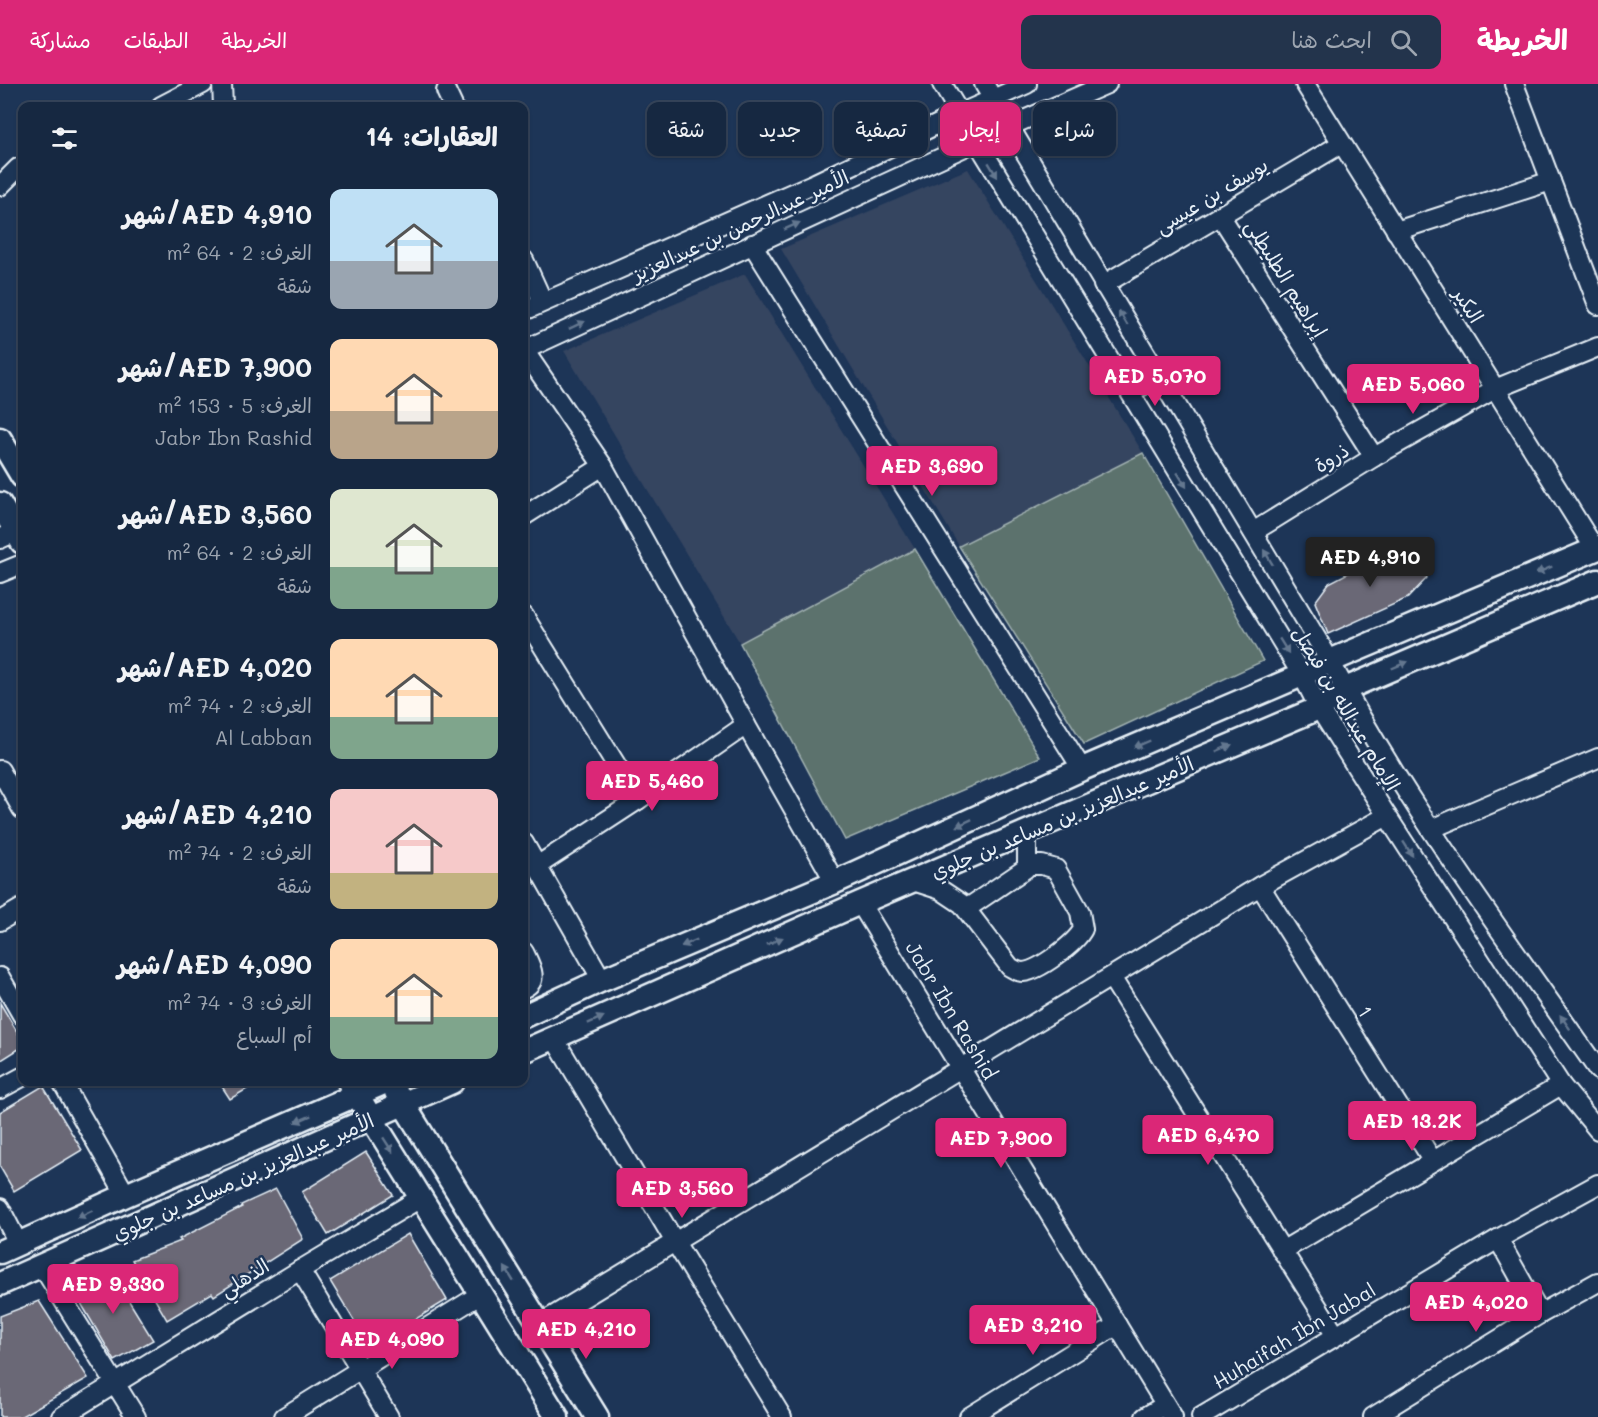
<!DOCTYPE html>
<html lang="ar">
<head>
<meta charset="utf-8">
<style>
  body { margin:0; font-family:Mali,"Playpen Sans Arabic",sans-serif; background:#23344c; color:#f1f3f6; direction:rtl; height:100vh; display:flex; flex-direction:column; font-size:22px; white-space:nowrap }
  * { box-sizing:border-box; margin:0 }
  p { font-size:20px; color:#9ea6b1 }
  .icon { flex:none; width:33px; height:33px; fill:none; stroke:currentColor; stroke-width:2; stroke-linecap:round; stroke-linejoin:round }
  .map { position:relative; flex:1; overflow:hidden; direction:ltr }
  .sheet { position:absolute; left:18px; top:18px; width:510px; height:984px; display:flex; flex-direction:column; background:#162841; border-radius:12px; box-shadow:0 2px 4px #0004,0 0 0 2px #35445a; direction:rtl }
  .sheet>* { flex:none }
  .guide { position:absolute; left:546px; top:18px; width:570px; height:54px; direction:rtl; display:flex; gap:12px }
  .price { position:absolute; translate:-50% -51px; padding:0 14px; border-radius:6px; background:#db2777; color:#fff; font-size:20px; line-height:39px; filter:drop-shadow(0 2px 3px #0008) }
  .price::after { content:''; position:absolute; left:50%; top:36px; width:18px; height:14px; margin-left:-9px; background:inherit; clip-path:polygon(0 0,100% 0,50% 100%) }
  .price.current { background:#222; color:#fff }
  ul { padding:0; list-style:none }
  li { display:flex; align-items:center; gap:18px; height:150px; padding:0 30px }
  li span { display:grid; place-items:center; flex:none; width:168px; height:120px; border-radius:12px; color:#555 }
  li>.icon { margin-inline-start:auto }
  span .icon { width:72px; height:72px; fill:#fffc; stroke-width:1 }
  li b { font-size:26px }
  h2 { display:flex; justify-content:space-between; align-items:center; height:72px; padding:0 30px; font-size:26px }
  .tag { padding:0 21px; border-radius:12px; background:#162841; box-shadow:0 2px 4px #0004,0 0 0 2px #35445a; font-size:21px; line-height:54px }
  .tag.current { background:#db2777; color:#fff }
  header { display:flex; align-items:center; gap:36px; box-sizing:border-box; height:84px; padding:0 30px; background:#db2777; color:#fff }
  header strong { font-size:28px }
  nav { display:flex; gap:33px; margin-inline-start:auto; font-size:21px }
  .search { width:420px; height:54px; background:#23344c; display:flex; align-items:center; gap:15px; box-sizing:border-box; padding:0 21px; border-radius:12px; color:#9ea6b1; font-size:22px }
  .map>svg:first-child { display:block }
  .built { fill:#344460 }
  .grass { fill:#5c726d; stroke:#a2b2b2; stroke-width:1.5 }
  .building { fill:#6b6876; stroke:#e8f1f8; stroke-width:1.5 }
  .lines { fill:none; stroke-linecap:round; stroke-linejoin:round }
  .minor-casing { stroke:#e8f1f8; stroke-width:22 }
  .major-casing { stroke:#e8f1f8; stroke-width:27 }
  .minor { stroke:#1d3557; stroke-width:18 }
  .major { stroke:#1d3557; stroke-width:22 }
  .oneway { fill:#64778f }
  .labels { text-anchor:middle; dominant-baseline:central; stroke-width:5; stroke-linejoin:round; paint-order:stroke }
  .street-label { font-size:20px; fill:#e8f1f8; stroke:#1d3557 }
</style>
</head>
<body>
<header>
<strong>الخريطة</strong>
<div class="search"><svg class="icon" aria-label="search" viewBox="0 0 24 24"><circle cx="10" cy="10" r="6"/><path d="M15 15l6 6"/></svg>ابحث هنا</div>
<nav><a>الخريطة</a><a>الطبقات</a><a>مشاركة</a></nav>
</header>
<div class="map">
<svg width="1598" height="1333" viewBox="0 0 1598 1333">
  <rect width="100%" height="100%" fill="#1d3557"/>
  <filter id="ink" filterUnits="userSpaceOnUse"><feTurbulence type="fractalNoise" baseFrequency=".0167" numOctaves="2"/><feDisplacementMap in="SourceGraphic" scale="12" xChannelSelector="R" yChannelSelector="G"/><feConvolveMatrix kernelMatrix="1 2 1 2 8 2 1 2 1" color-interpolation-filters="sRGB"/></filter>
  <g filter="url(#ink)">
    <!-- built -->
    <g class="built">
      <polygon points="968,85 1143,369 959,462 781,165"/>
      <polygon points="745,190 915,465 740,559 564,267"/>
    </g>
    <!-- grass -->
    <g class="grass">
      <polygon points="1143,369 1263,577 1084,660 959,462"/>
      <polygon points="915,465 1040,673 845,756 740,559"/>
    </g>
    <!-- building -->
    <g class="building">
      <polygon points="1407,458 1427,494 1408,514 1328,550 1315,518 1329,499"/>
      <polygon points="0,919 22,956 22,963 0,977"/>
      <polygon points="219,998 259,998 230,1015"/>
      <polygon points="43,1002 82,1066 14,1107 0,1083 0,1028"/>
      <polygon points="366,1068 393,1111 328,1151 302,1108"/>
      <polygon points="276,1105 303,1155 214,1212 212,1209 167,1236 132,1176 181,1157 179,1155 242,1123 241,1121"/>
      <polygon points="408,1150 447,1216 370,1263 330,1197"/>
      <polygon points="110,1186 153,1256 115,1277 72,1204"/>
      <polygon points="39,1217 88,1294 20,1333 0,1333 0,1232"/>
    </g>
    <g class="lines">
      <!-- minor casing -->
      <g class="minor-casing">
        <g id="minor">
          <polyline points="222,0 223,22"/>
          <polyline points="942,0 1302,591 1319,624 1387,732 1561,1001 1598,1046"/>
          <path d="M984,0l346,577c75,142 176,277 268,409"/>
          <polyline points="1305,0 1595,465"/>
          <polyline points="1514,0 1598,221"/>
          <polyline points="446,7 453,22"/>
          <polyline points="161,22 203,0"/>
          <polyline points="0,102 18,84 22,83"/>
          <polyline points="1220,131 1374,373"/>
          <polyline points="1396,147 1551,97"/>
          <polyline points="752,160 1082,685"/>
          <polyline points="524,176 543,218"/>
          <polyline points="1103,201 1341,60"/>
          <polyline points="524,227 815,99 959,30 1027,0"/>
          <polyline points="524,266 1010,42 1107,0"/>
          <polyline points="524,266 603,382 746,641 835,798"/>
          <path d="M1121,295l9,8c17,3 26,-10 19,-25"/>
          <polyline points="524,432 603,382"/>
          <polyline points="1253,448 1374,373 1495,305 1598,263"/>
          <polyline points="0,455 22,445"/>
          <polyline points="0,489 22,480"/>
          <polyline points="524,532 638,716"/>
          <polyline points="0,686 22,725"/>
          <polyline points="1431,745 1598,674"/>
          <polyline points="524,759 602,896"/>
          <polyline points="537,782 638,716 746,641"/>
          <path d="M913,797l28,9 21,14 48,63c4,2 7,5 13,5 16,-1 53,-29 60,-43l-3,-17 -24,-43 -14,-4h-15"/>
          <polyline points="1260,802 1433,1077"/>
          <polyline points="860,819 1173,1333"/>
          <polyline points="966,825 1025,785 1027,781 1027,748"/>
          <polyline points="0,837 22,824"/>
          <path d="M524,868c6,13 16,28 0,36"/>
          <polyline points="0,893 22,931"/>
          <polyline points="1111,893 1336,1252"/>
          <polyline points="554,954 675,1158 782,1333"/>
          <polyline points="62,998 126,1111"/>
          <polyline points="0,1005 22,993"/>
          <polyline points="0,1124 19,1161"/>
          <polyline points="1498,1155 1540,1230"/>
          <polyline points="1282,1167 1561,1001"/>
          <polyline points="42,1182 136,1333"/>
          <polyline points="300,1186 389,1333"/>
          <polyline points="540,1240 1260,802 1387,732"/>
          <polyline points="61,1333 300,1186 422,1113"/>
          <polyline points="284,1333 481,1210"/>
          <polyline points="969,1333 1117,1241"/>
          <polyline points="1145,1333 1165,1321"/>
          <polyline points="1201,1333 1498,1155 1598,1100"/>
          <polyline points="1373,1333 1540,1230 1598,1198"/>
        </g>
      </g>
      <!-- major casing -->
      <g class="major-casing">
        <g id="major">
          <polyline points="0,355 22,392"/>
          <polyline points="0,420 22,458"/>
          <polyline points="524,932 602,896 835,798 1082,685 1302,591 1330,577 1598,464"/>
          <polyline points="524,967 860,819 1319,624 1345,605 1598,497"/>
          <polyline points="349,998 557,1333"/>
          <polyline points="396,1008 597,1333"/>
          <polyline points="0,1168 126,1111 386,998"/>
          <polyline points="0,1200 452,998"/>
        </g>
      </g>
      <!-- minor -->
      <use href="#minor" class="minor"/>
      <!-- major -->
      <use href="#major" class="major"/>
    </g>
    <!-- one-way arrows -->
    <defs><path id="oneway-solid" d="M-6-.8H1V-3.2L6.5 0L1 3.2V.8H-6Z" transform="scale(1.5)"/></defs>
    <g class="oneway">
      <use href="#oneway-solid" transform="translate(993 86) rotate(59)"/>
      <use href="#oneway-solid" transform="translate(792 142) rotate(-24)"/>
      <use href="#oneway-solid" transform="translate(1123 234) rotate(-121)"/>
      <use href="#oneway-solid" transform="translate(577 241) rotate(-25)"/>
      <use href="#oneway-solid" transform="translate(1182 396) rotate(58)"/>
      <use href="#oneway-solid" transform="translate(1268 473) rotate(-121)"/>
      <use href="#oneway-solid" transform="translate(1544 486) rotate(157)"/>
      <use href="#oneway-solid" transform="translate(1284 562) rotate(58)"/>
      <use href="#oneway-solid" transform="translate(1400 581) rotate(-23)"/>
      <use href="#oneway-solid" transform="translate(1142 660) rotate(157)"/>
      <use href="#oneway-solid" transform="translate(1224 664) rotate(-23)"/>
      <use href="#oneway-solid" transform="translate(964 739) rotate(155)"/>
      <use href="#oneway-solid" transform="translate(1408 765) rotate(57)"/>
      <use href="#oneway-solid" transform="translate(775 857) rotate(-24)"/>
      <use href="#oneway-solid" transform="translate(689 859) rotate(157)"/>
      <use href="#oneway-solid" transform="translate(596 936) rotate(-24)"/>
      <use href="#oneway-solid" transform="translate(1565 938) rotate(-125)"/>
      <use href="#oneway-solid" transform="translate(303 1035) rotate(157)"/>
      <use href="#oneway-solid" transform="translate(388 1061) rotate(57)"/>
      <use href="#oneway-solid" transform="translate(85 1130) rotate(155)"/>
      <use href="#oneway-solid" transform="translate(509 1190) rotate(-122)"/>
    </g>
  </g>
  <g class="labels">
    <!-- street labels -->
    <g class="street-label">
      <text transform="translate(1211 111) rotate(-31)">يوسف بن عيسى</text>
      <text transform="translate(740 141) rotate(-25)">الأمير عبدالرحمن بن عبدالعزيز</text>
      <text transform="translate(1287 194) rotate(58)">إبراهيم الطليطلي</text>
      <text transform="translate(1469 221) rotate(58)">البكير</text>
      <text transform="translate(1331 373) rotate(-32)">ذروة</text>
      <text transform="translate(1347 624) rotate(59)">الإمام عبدالله بن فيصل</text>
      <text transform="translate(1062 733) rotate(-23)">الأمير عبدالعزيز بن مساعد بن جلوي</text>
      <text transform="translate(952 926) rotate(59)">Jabr Ibn Rashid</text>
      <text transform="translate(1366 927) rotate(58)">1</text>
      <text transform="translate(243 1092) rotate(-24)">الأمير عبدالعزيز بن مساعد بن جلوي</text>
      <text transform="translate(244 1193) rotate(-32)">الذهلي</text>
      <text transform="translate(1294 1251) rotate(-31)">Huhaifah Ibn Jabal</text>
    </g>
  </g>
</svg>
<b class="price" style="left:1155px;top:323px">AED 5,070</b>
<b class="price" style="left:1413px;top:331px">AED 5,060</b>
<b class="price" style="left:932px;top:413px">AED 3,690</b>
<b class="price current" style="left:1370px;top:504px">AED 4,910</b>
<b class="price" style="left:652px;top:728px">AED 5,460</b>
<b class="price" style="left:1412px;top:1068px">AED 13.2K</b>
<b class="price" style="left:1208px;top:1082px">AED 6,470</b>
<b class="price" style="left:1001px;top:1085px">AED 7,900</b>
<b class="price" style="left:682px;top:1135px">AED 3,560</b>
<b class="price" style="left:113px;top:1231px">AED 9,330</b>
<b class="price" style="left:1476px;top:1249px">AED 4,020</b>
<b class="price" style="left:1033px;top:1272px">AED 3,210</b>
<b class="price" style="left:586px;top:1276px">AED 4,210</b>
<b class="price" style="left:392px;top:1286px">AED 4,090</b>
<div class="guide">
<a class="tag">شراء</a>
<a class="tag current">إيجار</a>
<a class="tag">تصفية</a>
<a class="tag">جديد</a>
<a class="tag">شقة</a>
</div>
<section class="sheet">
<h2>العقارات: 14<svg class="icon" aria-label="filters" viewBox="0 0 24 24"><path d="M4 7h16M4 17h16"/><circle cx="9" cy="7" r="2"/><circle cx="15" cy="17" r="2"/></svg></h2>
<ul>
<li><span style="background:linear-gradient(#bfe0f5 60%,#9aa5b1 0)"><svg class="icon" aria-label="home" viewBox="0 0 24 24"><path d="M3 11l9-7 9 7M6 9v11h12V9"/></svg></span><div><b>AED 4,910/شهر</b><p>الغرف: 2 · 64 m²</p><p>شقة</p></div></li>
<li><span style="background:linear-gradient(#ffd9b3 60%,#b9a48a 0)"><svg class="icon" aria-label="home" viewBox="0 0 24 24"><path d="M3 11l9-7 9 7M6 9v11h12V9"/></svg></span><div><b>AED 7,900/شهر</b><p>الغرف: 5 · 153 m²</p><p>Jabr Ibn Rashid</p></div></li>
<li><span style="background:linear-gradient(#dfe7d0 65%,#7fa58c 0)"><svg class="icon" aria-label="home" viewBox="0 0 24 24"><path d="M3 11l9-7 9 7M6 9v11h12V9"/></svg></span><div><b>AED 3,560/شهر</b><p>الغرف: 2 · 64 m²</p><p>شقة</p></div></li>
<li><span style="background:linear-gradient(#ffd9b3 65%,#7fa58c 0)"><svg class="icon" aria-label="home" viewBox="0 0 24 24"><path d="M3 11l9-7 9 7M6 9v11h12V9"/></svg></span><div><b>AED 4,020/شهر</b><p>الغرف: 2 · 74 m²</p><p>Al Labban</p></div></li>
<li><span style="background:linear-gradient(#f6c9c9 70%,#c2b280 0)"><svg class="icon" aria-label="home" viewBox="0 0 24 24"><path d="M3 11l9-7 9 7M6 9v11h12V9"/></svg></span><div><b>AED 4,210/شهر</b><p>الغرف: 2 · 74 m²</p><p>شقة</p></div></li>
<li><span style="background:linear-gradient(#ffd9b3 65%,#7fa58c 0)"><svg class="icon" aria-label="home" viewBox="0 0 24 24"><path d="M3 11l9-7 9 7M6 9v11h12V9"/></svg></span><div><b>AED 4,090/شهر</b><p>الغرف: 3 · 74 m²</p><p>أم السباع</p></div></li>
</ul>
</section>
</div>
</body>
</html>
